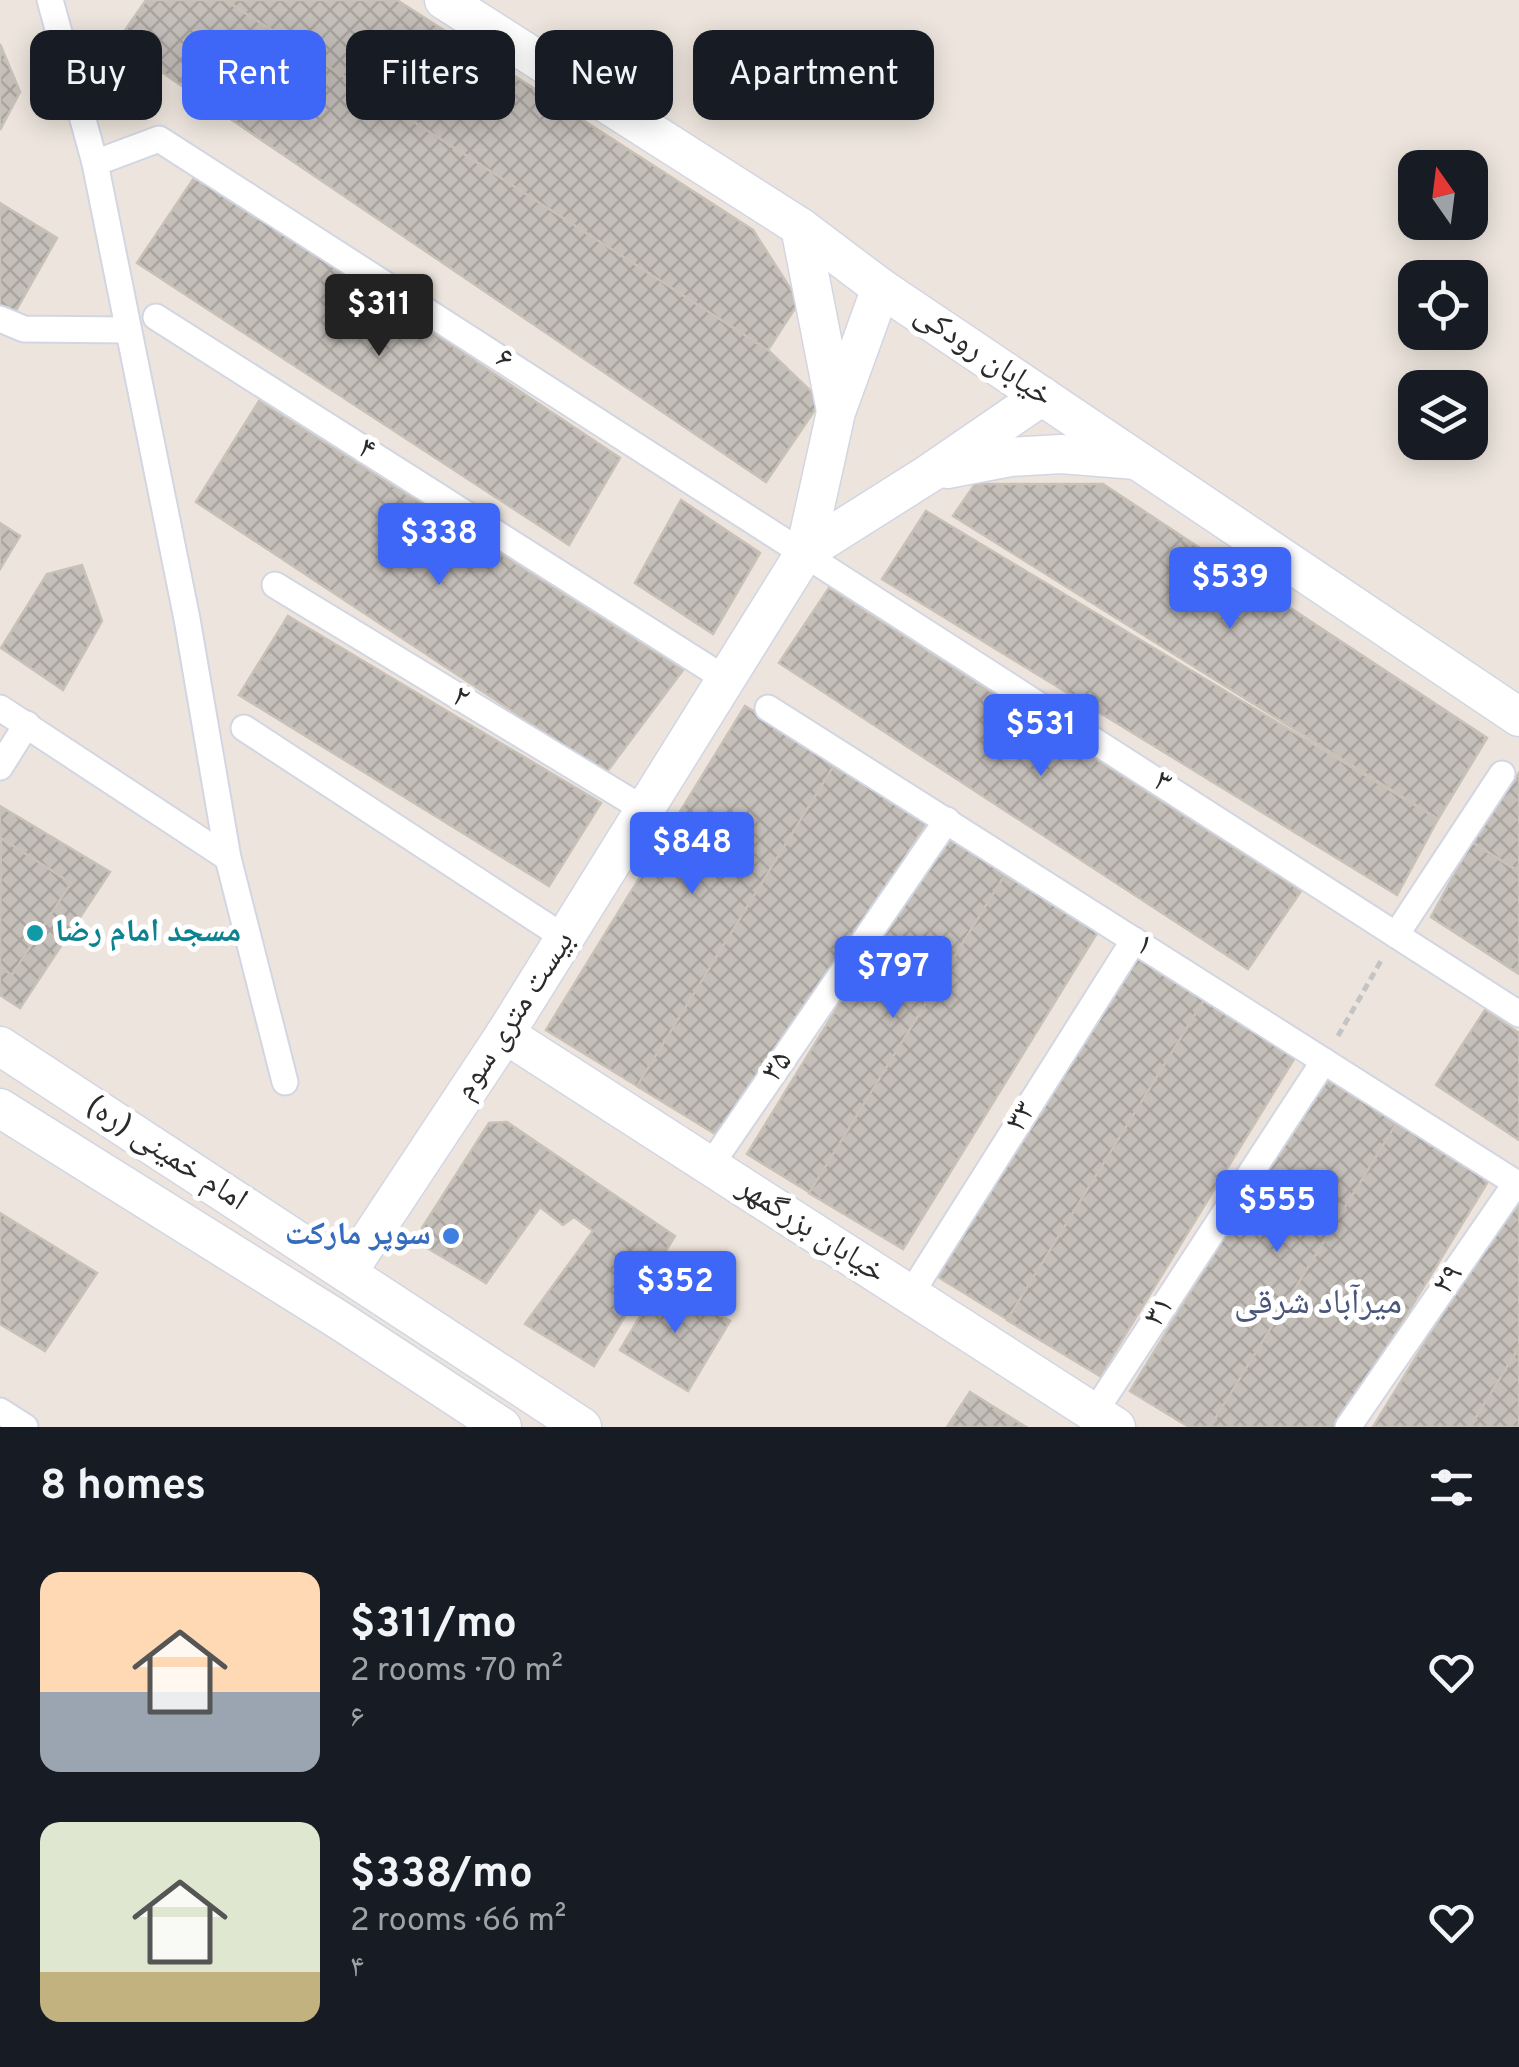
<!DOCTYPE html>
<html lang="en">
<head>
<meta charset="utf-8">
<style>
  body { margin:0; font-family:Overpass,"Noto Naskh Arabic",sans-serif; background:#20242c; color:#f1f3f6; height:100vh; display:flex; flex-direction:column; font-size:38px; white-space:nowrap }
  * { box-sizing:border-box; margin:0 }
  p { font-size:32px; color:#9ea1a6 }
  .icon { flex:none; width:55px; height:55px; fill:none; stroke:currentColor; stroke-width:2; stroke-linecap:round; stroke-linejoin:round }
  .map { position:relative; height:1427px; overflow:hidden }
  .panel { display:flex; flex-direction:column; background:#171b24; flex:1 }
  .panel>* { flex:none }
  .guide { position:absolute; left:30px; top:30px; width:1000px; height:90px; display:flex; gap:20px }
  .needle { width:65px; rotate:346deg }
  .tools { position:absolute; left:1398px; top:150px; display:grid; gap:20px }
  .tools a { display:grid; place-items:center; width:90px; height:90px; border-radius:20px; background:#171b24; box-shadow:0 5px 25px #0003; font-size:50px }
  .price { position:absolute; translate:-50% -85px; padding:0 22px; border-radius:10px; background:#3e67f8; color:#fff; font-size:32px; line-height:65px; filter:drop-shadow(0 2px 5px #0008) }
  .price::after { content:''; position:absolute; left:50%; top:60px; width:30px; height:22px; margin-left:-15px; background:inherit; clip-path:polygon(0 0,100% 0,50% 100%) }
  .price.on { background:#222; color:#fff }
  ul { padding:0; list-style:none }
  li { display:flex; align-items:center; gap:30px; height:250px; padding:0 40px }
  li span { display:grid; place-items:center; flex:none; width:280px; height:200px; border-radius:20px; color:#555 }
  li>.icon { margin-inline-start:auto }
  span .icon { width:120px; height:120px; fill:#fffc; stroke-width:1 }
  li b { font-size:42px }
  h2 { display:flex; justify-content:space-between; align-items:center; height:120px; padding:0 40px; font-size:42px }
  .pill { padding:0 35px; border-radius:20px; background:#171b24; box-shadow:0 5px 25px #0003; font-size:35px; line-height:90px }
  .pill.on { background:#3e67f8; color:#fff }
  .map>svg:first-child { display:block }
  .building { fill:url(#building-cross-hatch); stroke:#c8c1b7; stroke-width:2.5 }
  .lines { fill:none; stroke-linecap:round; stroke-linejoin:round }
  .street-casing { stroke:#d2d6e3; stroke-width:29 }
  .secondary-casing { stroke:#d2d6e3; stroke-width:41 }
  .path { stroke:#c4c4c4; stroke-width:5; stroke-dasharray:8 5; stroke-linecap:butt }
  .street { stroke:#fff; stroke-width:25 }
  .secondary { stroke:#fff; stroke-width:38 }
  .culture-dot { fill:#0f9aa8; stroke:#fff; stroke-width:4 }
  .shop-dot { fill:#3f7fe0; stroke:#fff; stroke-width:4 }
  .labels { text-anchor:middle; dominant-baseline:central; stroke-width:10; stroke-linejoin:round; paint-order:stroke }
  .street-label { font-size:32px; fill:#2b2b2b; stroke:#fff }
  .culture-label { font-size:32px; font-weight:bold; fill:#0d838f; stroke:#fff; text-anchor:start }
  .shop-label { font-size:32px; font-weight:bold; fill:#366cbe; stroke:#fff; text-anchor:end }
  .neighbourhood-label { font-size:35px; fill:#4b567b; stroke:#fff }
</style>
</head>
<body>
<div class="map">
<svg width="1519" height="1427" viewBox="0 0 1519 1427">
  <defs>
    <pattern id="building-cross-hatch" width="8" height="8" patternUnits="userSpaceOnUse" patternTransform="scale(2.5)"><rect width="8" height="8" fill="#c5bfba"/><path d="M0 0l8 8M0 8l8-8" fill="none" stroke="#a9a4a0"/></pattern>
  </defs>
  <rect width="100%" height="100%" fill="#ede5dd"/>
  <!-- building -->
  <g class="building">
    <polygon points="146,0 231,0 768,350 821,401 766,482 117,42"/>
    <polygon points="225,0 397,0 753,230 799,302 768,350"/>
    <polygon points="0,44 20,92 0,130"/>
    <polygon points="196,175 620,458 569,545 137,263"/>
    <polygon points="0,203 57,238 14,314 0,305"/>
    <polygon points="259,401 683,670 606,773 196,502"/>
    <polygon points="975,484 1103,484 1487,738 1438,819 953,516"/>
    <polygon points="681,500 760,553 713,634 635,583"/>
    <polygon points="926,511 1438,819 1397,895 882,579"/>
    <polygon points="0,523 20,536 0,569"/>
    <polygon points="82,565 102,621 63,690 1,648 47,574"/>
    <polygon points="829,588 1301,891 1248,969 779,663"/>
    <polygon points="288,616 601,803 549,886 239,695"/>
    <polygon points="745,706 837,762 639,1087 546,1030"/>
    <polygon points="836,762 929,818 730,1143 637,1086"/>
    <polygon points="1519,773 1519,872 1472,842"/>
    <polygon points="0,806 110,872 20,1008 0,995"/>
    <polygon points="946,831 1039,887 840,1211 747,1154"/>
    <polygon points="1,838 71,883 12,975 0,967"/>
    <polygon points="1472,842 1519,872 1519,974 1431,917"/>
    <polygon points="1009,868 1102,925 903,1249 809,1193"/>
    <polygon points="1134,951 1227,1007 1028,1332 935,1275"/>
    <polygon points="1207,995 1299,1051 1100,1376 1007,1320"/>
    <polygon points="1485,1010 1519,1033 1519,1140 1436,1085"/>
    <polygon points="1329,1067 1422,1123 1236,1427 1189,1427 1130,1391"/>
    <polygon points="1399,1119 1492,1175 1338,1427 1210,1427"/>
    <polygon points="507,1122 675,1236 594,1366 525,1324 593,1231 574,1217 563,1225 540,1207 486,1283 424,1246 422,1228 489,1123"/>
    <polygon points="1515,1196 1519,1198 1519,1396 1500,1427 1373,1427"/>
    <polygon points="0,1213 97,1273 45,1351 0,1324"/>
    <polygon points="661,1281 730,1321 688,1391 620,1350"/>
    <polygon points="1519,1347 1519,1427 1470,1427"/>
    <polygon points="970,1392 1026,1427 947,1427"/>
  </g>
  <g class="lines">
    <!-- street casing -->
    <g class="street-casing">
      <g id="street">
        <polyline points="50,0 95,163 187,619 228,858 285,1082"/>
        <polyline points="95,163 159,139 1519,1014"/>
        <polyline points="156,317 727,680"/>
        <polyline points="0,319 24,329 126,330"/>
        <polyline points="275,585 645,810"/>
        <polyline points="0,708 228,858"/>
        <polyline points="768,708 1519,1185"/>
        <polyline points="244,728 565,938"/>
        <polyline points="0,767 27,724"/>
        <polyline points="1396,935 1502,774"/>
        <polyline points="710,1166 947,820"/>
        <polyline points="910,1295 1134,940"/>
        <polyline points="0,1411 25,1427"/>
        <polyline points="1094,1413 1324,1061"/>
        <polyline points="1348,1427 1516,1183"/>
      </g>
    </g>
    <!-- secondary casing -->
    <g class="secondary-casing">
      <g id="secondary">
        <polyline points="444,0 800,227 881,288 1519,717"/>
        <polyline points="800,227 836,411"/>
        <polyline points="947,469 1010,457 1061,454 1136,460"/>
        <polyline points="805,552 930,473 1042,396"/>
        <polyline points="505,1034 1116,1427"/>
        <polyline points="0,1046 582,1427"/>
        <polyline points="0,1108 342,1322 502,1427"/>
        <polyline points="347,1273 505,1034 805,552 836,412 881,288"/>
      </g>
    </g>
    <!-- path -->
    <polyline class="path" points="1338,1036 1382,959"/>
    <!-- street -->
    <use href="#street" class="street"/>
    <!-- secondary -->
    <use href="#secondary" class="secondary"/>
  </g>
  <!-- markers -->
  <circle class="culture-dot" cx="35" cy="933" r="10"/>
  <circle class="shop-dot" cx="451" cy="1236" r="10"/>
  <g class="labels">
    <!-- street labels -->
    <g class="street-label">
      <text transform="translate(983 356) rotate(34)">خیابان رودکی</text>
      <text transform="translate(504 360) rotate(33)">۶</text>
      <text transform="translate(366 450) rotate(32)">۴</text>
      <text transform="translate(460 698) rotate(31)">۲</text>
      <text transform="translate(1162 783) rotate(33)">۳</text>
      <text transform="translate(1144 946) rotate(33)">۱</text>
      <text transform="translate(515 1016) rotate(-57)">بیست متری سوم</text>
      <text transform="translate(778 1067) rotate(-55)">۳۵</text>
      <text transform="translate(1022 1117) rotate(-58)">۳۳</text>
      <text transform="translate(166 1154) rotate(33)">امام خمینی (ره)</text>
      <text transform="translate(811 1231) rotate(33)">خیابان بزرگمهر</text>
      <text transform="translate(1449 1280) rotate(-56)">۲۹</text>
      <text transform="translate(1160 1312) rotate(-57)">۳۱</text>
    </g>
    <!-- culture labels -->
    <g class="culture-label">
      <text x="55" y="933">مسجد امام رضا</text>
    </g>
    <!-- shop labels -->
    <g class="shop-label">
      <text x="431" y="1236">سوپر مارکت</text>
    </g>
    <!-- neighbourhood labels -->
    <g class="neighbourhood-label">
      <text x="1318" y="1304">میرآباد شرقی</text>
    </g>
  </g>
</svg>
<div class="tools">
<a><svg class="needle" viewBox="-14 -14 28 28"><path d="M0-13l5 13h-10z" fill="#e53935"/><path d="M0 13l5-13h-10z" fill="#9ea1a6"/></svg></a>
<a><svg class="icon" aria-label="locate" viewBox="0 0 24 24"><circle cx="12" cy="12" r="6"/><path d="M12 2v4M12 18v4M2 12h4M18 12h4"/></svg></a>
<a><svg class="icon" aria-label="layers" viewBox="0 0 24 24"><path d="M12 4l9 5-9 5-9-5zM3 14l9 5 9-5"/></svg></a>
</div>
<b class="price on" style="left:379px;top:359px">$311</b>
<b class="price" style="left:439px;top:588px">$338</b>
<b class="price" style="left:1230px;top:632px">$539</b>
<b class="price" style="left:1041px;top:779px">$531</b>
<b class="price" style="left:692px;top:897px">$848</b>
<b class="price" style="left:893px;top:1021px">$797</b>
<b class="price" style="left:1277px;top:1255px">$555</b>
<b class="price" style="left:675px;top:1336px">$352</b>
<div class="guide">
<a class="pill">Buy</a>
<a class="pill on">Rent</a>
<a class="pill">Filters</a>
<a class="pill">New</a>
<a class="pill">Apartment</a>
</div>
</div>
<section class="panel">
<h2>8 homes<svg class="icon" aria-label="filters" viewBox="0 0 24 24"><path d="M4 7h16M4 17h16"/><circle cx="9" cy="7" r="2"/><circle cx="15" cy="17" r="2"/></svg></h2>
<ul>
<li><span style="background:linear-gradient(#ffd9b3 60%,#9aa5b1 0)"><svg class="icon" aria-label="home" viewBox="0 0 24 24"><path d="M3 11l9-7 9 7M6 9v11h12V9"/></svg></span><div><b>$311/mo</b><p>2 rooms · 70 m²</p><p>۶</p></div><svg class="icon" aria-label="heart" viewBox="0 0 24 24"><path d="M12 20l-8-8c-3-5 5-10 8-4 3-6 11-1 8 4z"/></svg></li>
<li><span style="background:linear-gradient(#dfe7d0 75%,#c2b280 0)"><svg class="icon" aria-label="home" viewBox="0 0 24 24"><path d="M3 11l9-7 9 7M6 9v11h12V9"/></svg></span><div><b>$338/mo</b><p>2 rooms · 66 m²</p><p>۴</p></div><svg class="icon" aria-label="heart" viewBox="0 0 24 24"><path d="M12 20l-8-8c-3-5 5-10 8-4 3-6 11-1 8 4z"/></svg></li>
</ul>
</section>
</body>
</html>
